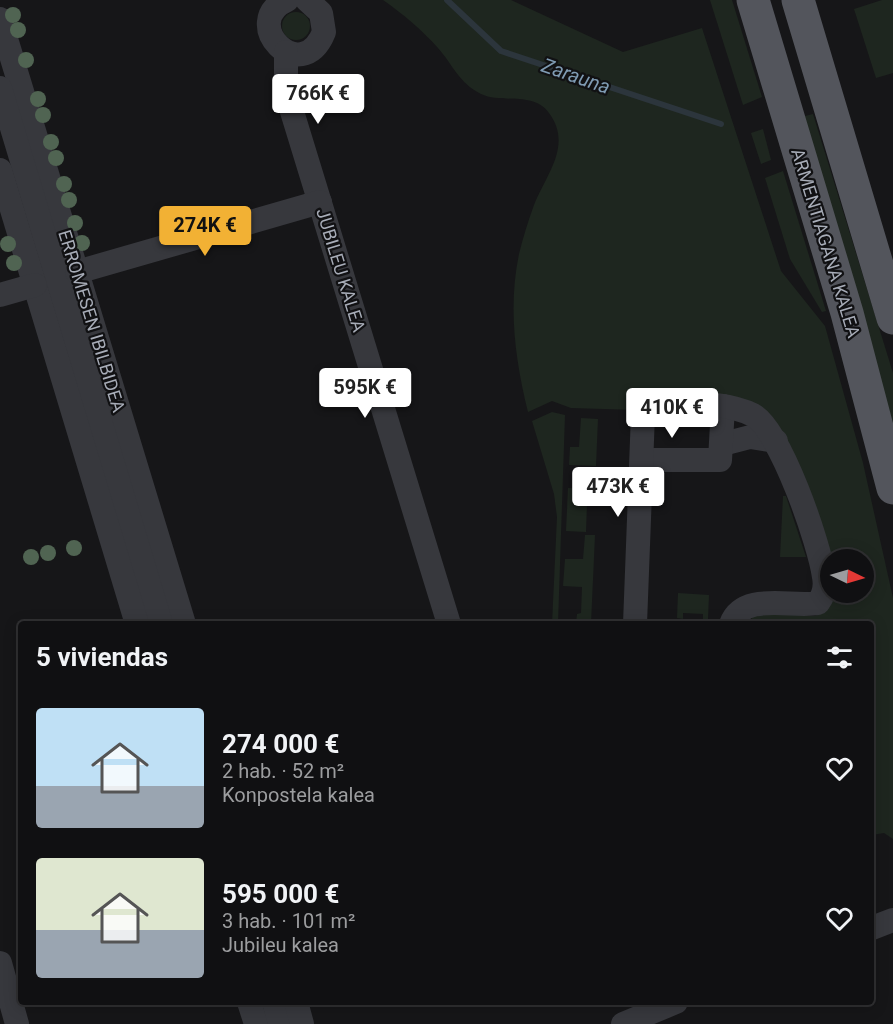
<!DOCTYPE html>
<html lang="es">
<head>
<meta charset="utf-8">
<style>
  body { margin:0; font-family:Roboto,sans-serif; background:#1e1e20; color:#f1f3f6; height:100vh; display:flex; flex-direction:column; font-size:22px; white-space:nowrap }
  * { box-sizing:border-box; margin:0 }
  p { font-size:20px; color:#9c9d9f }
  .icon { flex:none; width:33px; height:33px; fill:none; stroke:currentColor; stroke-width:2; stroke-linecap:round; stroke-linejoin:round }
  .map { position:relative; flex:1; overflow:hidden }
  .drawer { position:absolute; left:18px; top:621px; width:856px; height:384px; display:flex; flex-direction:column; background:#101012; border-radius:6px; box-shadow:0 3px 15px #0003,0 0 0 2px #303032 }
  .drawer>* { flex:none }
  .needle { width:39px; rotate:95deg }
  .tools { position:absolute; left:820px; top:549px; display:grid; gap:12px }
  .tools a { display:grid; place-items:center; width:54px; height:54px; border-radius:50%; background:#101012; box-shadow:0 3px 15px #0003,0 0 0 2px #303032; font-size:30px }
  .price { position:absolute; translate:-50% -51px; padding:0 14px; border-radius:6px; background:#fff; color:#222; font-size:20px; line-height:39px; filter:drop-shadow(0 2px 3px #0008) }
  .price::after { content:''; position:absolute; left:50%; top:36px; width:18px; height:14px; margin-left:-9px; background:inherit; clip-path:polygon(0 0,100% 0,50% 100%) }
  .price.current { background:#f2b134; color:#111 }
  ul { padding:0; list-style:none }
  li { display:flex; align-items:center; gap:18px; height:150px; padding:0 18px }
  li span { display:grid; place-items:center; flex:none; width:168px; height:120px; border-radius:6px; color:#555 }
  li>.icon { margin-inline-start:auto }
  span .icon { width:72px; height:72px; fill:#fffc; stroke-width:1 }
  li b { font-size:26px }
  h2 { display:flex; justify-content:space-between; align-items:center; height:72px; padding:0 18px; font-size:26px }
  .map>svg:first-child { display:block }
  .green { fill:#1e261f }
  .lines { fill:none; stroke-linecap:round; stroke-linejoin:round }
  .stream { stroke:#2c353c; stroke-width:6 }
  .street { stroke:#37383d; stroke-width:24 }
  .primary { stroke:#53555c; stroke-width:33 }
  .tree { fill:#506452 }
  .labels { text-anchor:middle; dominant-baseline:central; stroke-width:4.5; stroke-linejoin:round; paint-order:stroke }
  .street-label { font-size:18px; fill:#a8adb8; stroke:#111113 }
  .water-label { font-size:20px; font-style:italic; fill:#7f9bb3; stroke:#111113 }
</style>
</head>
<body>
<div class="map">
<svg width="893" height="1024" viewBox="0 0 893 1024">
  <rect width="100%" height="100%" fill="#161618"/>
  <!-- green -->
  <g class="green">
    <path d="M383,0h128l112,52 79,-24 79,243 44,55 38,137 30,135v241l-9,-6 -12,2v-211h-120v-8l12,-4 51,4 8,-3 10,-20 31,-1v-32h-33l-30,-76 -68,-87 -93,-4 -3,2v15l-66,-2 -19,-7 -24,11c-13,-53 -20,-105 -9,-158 4,-16 9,-33 15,-49 12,-30 39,-60 15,-92 -16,-22 -47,-9 -68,-19 -22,-11 -28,-29 -43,-46 -16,-18 -35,-34 -55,-48z"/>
    <polygon points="710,0 732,0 762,97 743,105"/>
    <polygon points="882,0 893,0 893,73 876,78 854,9"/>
    <circle cx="296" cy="26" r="14"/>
    <polygon points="813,114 893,373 893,424 801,117"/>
    <polygon points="763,129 771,160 761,164 751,133"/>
    <polygon points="783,171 826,311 822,312 790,259 765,178"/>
    <polygon points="552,412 565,415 558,624 552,624 557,517 554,494 532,421"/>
    <polygon points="581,418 598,419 596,466 569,465 570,447 579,447"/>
    <polygon points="568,488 596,489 595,504 587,504 586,532 566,531"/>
    <polygon points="783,496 786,496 806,557 780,557"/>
    <polygon points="585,535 595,535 591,624 576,624 577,614 581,613 582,587 563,586 565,559 583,559"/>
    <polygon points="678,593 709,595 708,619 703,619 703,614 683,613 683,619 677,618"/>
  </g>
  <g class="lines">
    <!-- stream -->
    <polyline class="stream" points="447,0 501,51 721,124"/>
    <!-- street -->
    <g class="street">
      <path d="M287,0c-49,22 14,89 37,32l-3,-19 -14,-13"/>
      <polyline points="0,19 184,624"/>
      <polyline points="286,52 286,92 449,624"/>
      <polyline points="0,88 161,624"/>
      <polyline points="0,170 137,624"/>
      <polyline points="77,272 320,202"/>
      <polyline points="0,295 35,285"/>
      <polyline points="723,444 750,437 776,441"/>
      <polyline points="642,460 720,460 723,406"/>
      <path d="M635,624l8,-210 14,-12c30,2 68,-1 96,13 27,14 67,130 71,162 2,10 0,18 -6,26 -26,5 -75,-12 -87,21"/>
      <polyline points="872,928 893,920"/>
      <polyline points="0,963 17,1024"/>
      <polyline points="249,1002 256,1024"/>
      <polyline points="274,1002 280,1024"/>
      <polyline points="296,1002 302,1024"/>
      <polyline points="623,1024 676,1002"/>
    </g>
    <!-- primary -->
    <g class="primary">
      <polyline points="753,0 847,313 893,488"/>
      <polyline points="798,0 893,318"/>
    </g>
  </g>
  <!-- trees -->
  <g class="tree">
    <circle cx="13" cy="15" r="8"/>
    <circle cx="18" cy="30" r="8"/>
    <circle cx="26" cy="60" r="8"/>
    <circle cx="38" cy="99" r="8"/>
    <circle cx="43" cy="115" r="8"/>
    <circle cx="51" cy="142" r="8"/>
    <circle cx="56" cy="158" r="8"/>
    <circle cx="64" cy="184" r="8"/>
    <circle cx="69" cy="200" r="8"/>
    <circle cx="75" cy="223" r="8"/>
    <circle cx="82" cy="243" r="8"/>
    <circle cx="8" cy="244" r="8"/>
    <circle cx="14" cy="263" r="8"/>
    <circle cx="74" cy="548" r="8"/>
    <circle cx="48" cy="553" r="8"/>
    <circle cx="31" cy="557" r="8"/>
  </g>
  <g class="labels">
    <!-- street labels -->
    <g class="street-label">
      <text transform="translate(826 243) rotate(73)">ARMENTIAGANA KALEA</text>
      <text transform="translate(341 270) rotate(73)">JUBILEU KALEA</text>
      <text transform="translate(92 321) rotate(73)">ERROMESEN IBILBIDEA</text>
    </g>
    <!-- water labels -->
    <g class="water-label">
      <text transform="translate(576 76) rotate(19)">Zarauna</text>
    </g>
  </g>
</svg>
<div class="tools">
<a><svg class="needle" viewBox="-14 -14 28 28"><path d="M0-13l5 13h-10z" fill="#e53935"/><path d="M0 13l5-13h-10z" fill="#9c9d9f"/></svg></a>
</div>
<b class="price" style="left:318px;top:125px">766K €</b>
<b class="price current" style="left:205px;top:257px">274K €</b>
<b class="price" style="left:365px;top:419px">595K €</b>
<b class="price" style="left:672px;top:439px">410K €</b>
<b class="price" style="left:618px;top:518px">473K €</b>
<section class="drawer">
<h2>5 viviendas<svg class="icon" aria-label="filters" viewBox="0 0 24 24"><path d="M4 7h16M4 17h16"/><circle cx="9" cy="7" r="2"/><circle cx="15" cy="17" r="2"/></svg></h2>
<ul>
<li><span style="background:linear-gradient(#bfe0f5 65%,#9aa5b1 0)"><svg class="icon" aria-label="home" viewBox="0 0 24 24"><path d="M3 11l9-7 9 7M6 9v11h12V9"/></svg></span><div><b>274 000 €</b><p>2 hab. · 52 m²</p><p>Konpostela kalea</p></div><svg class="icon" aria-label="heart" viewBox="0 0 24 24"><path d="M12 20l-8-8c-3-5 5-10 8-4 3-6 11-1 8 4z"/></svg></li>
<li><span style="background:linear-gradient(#dfe7d0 60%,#9aa5b1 0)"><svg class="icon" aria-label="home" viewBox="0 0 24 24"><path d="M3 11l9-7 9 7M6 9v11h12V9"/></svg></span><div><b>595 000 €</b><p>3 hab. · 101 m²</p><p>Jubileu kalea</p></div><svg class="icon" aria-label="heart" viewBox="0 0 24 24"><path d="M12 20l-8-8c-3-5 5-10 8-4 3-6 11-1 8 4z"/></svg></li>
</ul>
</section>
</div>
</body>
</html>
